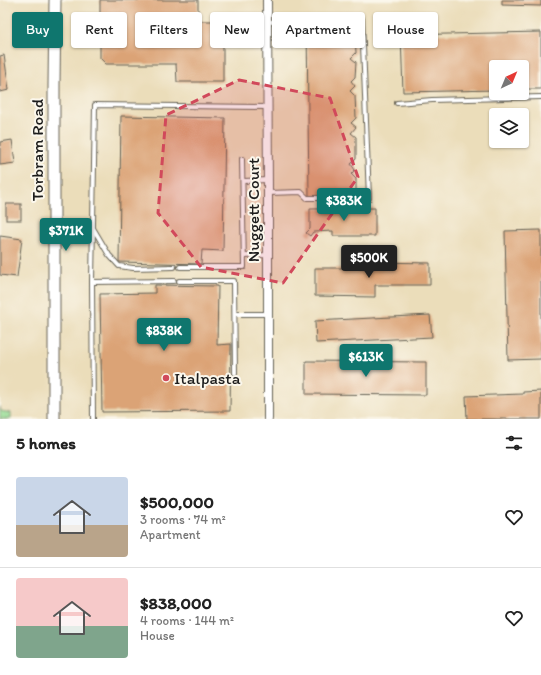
<!DOCTYPE html>
<html lang="en">
<head>
<meta charset="utf-8">
<style>
  body { margin:0; font-family:Itim,sans-serif; background:#f2f2f2; color:#222; height:100vh; display:flex; flex-direction:column; font-size:15px; white-space:nowrap }
  * { box-sizing:border-box; margin:0 }
  p { font-size:13px; color:#767676 }
  .icon { flex:none; width:22px; height:22px; fill:none; stroke:currentColor; stroke-width:2; stroke-linecap:round; stroke-linejoin:round }
  .map { position:relative; height:419px; overflow:hidden }
  .details { display:flex; flex-direction:column; background:#fff; flex:1 }
  .details>* { flex:none }
  .guide { position:absolute; left:12px; top:12px; width:517px; height:36px; display:flex; gap:8px }
  .needle { width:26px; rotate:44deg }
  .controls { position:absolute; left:489px; top:60px; display:grid; gap:8px }
  .controls a { display:grid; place-items:center; width:40px; height:40px; border-radius:4px; background:#fff; box-shadow:0 1px 3px #0004; font-size:20px }
  .price { position:absolute; translate:-50% -34px; padding:0 9px; border-radius:4px; background:#0f766e; color:#fff; font-size:13px; line-height:26px; filter:drop-shadow(0 1px 2px #0008) }
  .price::after { content:''; position:absolute; left:50%; top:24px; width:12px; height:9px; margin-left:-6px; background:inherit; clip-path:polygon(0 0,100% 0,50% 100%) }
  .price.current { background:#222; color:#fff }
  ul { padding:0; list-style:none }
  li { display:flex; align-items:center; gap:12px; height:100px; padding:0 16px }
  li+li { border-top:1px solid #e0e0e0 }
  li span { display:grid; place-items:center; flex:none; width:112px; height:80px; border-radius:4px; color:#555 }
  li>.icon { margin-inline-start:auto }
  span .icon { width:48px; height:48px; fill:#fffc; stroke-width:1 }
  li b { font-size:17px }
  h2 { display:flex; justify-content:space-between; align-items:center; height:48px; padding:0 16px; font-size:17px }
  .tag { padding:0 14px; border-radius:4px; background:#fff; box-shadow:0 1px 3px #0004; font-size:14px; line-height:36px }
  .tag.current { background:#0f766e; color:#fff }
  .map>svg:first-child { display:block }
  .green { fill:#97dc94; stroke:#5a7c58 }
  .building { fill:#dba376 }
  .lines { fill:none; stroke-linecap:round; stroke-linejoin:round }
  .service-casing { stroke:#646053; stroke-width:6 }
  .minor-casing { stroke:#646053; stroke-width:10 }
  .secondary-casing { stroke:#646053; stroke-width:13 }
  .service { stroke:#fff; stroke-width:4 }
  .minor { stroke:#fff; stroke-width:8 }
  .secondary { stroke:#fff; stroke-width:11 }
  .marked { fill:#d1495b; fill-opacity:0.2; stroke:#d1495b; stroke-width:3; stroke-dasharray:8 5; stroke-linejoin:round }
  .poi-dot { fill:#d1495b; stroke:#fbf7ec; stroke-width:1.5 }
  .labels { text-anchor:middle; dominant-baseline:central; stroke-width:4; stroke-linejoin:round; paint-order:stroke }
  .street-label { font-size:17px; fill:#1c1c1c; stroke:#fbf7ec }
  .poi-label { font-size:17px; fill:#1c1c1c; stroke:#fbf7ec; text-anchor:start }
</style>
</head>
<body>
<div class="map">
<svg width="541" height="419" viewBox="0 0 541 419">
  <rect width="100%" height="100%" fill="#fbf7ec"/>
  <filter id="ink" filterUnits="userSpaceOnUse"><feTurbulence type="fractalNoise" baseFrequency=".025" numOctaves="2"/><feDisplacementMap in="SourceGraphic" scale="8" xChannelSelector="R" yChannelSelector="G"/><feConvolveMatrix kernelMatrix="1 2 1 2 8 2 1 2 1" color-interpolation-filters="sRGB"/></filter>
  <filter id="wash" filterUnits="userSpaceOnUse"><feTurbulence type="fractalNoise" baseFrequency=".012" numOctaves="4" result="noise"/><feDisplacementMap in="SourceGraphic" scale="16" xChannelSelector="R" yChannelSelector="G"/><feGaussianBlur stdDeviation="0.9" result="paint"/><feColorMatrix in="noise" values="0 0 0 0 0 0 0 0 0 0 0 0 0 0 0 0 0 1.4 0 .05"/><feComposite in="paint" operator="in"/></filter>
  <g filter="url(#wash)">
    <rect width="100%" height="100%" fill="#ebddba"/>
    <!-- green -->
    <polygon class="green" points="0,406 1,411 11,413 11,419 0,419"/>
    <g id="blocks">
      <!-- building -->
      <g class="building">
        <polygon points="100,0 198,0 198,21 223,21 223,82 177,82 176,64 106,64 100,58"/>
        <polygon points="502,0 541,0 541,6 502,5"/>
        <polygon points="350,27 355,34 356,53 351,58 356,62 355,77 351,81 355,86 350,91 355,96 356,118 351,123 356,127 351,133 356,137 356,159 351,164 355,170 351,174 356,179 356,191 351,195 309,196 307,28"/>
        <polygon points="541,32 541,89 522,89 522,67 496,67 496,90 403,92 401,35"/>
        <polygon points="4,55 9,90 0,92 0,56"/>
        <polygon points="121,116 225,118 223,251 202,250 201,264 119,262"/>
        <polygon points="12,140 15,163 0,165 0,142"/>
        <rect x="6" y="204" width="15" height="16"/>
        <polygon points="375,208 375,236 333,236 333,231 313,232 310,236 306,233 310,229 310,209"/>
        <polygon points="541,230 541,359 508,360 505,231"/>
        <polygon points="0,236 22,239 17,277 0,275"/>
        <polygon points="375,262 430,263 430,285 375,285 375,297 315,296 315,268 375,268"/>
        <polygon points="155,285 218,286 217,345 231,344 230,411 102,412 100,294 155,293"/>
        <polygon points="430,315 432,337 316,343 315,321"/>
        <polygon points="306,361 426,362 426,395 306,394"/>
        <polygon points="541,391 541,419 467,419 466,396 523,394 523,392"/>
      </g>
    </g>
  </g>
  <g filter="url(#ink)">
    <use href="#blocks" fill-opacity="0" stroke="#646053" stroke-width="1"/>
    <g class="lines">
      <!-- service casing -->
      <g class="service-casing">
        <g id="service">
          <polyline points="267,22 362,19 369,198 307,198 301,192 268,193"/>
          <polyline points="397,103 432,100 541,97"/>
          <polyline points="243,181 268,180"/>
          <polyline points="93,228 109,255 119,266 133,268 174,267"/>
          <polyline points="244,256 268,255"/>
          <polyline points="180,267 244,267 242,159"/>
          <polyline points="179,281 234,281 235,373"/>
          <polyline points="92,282 174,281"/>
          <polyline points="235,314 268,314"/>
          <polyline points="93,419 92,282 95,105 267,107"/>
        </g>
      </g>
      <!-- minor casing -->
      <g class="minor-casing">
        <polyline id="minor" points="267,0 268,193 268,419"/>
      </g>
      <!-- secondary casing -->
      <g class="secondary-casing">
        <polyline id="secondary" points="54,419 54,85 55,0"/>
      </g>
      <!-- service -->
      <use href="#service" class="service"/>
      <!-- minor -->
      <use href="#minor" class="minor"/>
      <!-- secondary -->
      <use href="#secondary" class="secondary"/>
    </g>
  </g>
  <!-- marked area -->
  <path class="marked" d="M239,80l91,18 28,79 -75,106 -82,-16 -43,-54 8,-98z"/>
  <!-- markers -->
  <circle class="poi-dot" cx="166" cy="378" r="4"/>
  <g class="labels">
    <!-- street labels -->
    <g class="street-label">
      <text transform="translate(37 150) rotate(-90)">Torbram Road</text>
      <text transform="translate(253 210) rotate(-90)">Nuggett Court</text>
    </g>
    <!-- poi labels -->
    <g class="poi-label">
      <text x="174" y="378">Italpasta</text>
    </g>
  </g>
</svg>
<div class="controls">
<a><svg class="needle" viewBox="-14 -14 28 28"><path d="M0-13l5 13h-10z" fill="#e53935"/><path d="M0 13l5-13h-10z" fill="#767676"/></svg></a>
<a><svg class="icon" aria-label="layers" viewBox="0 0 24 24"><path d="M12 4l9 5-9 5-9-5zM3 14l9 5 9-5"/></svg></a>
</div>
<b class="price" style="left:344px;top:222px">$383K</b>
<b class="price" style="left:66px;top:252px">$371K</b>
<b class="price current" style="left:369px;top:279px">$500K</b>
<b class="price" style="left:164px;top:352px">$838K</b>
<b class="price" style="left:366px;top:378px">$613K</b>
<div class="guide">
<a class="tag current">Buy</a>
<a class="tag">Rent</a>
<a class="tag">Filters</a>
<a class="tag">New</a>
<a class="tag">Apartment</a>
<a class="tag">House</a>
</div>
</div>
<section class="details">
<h2>5 homes<svg class="icon" aria-label="filters" viewBox="0 0 24 24"><path d="M4 7h16M4 17h16"/><circle cx="9" cy="7" r="2"/><circle cx="15" cy="17" r="2"/></svg></h2>
<ul>
<li><span style="background:linear-gradient(#c9d6e8 60%,#b9a48a 0)"><svg class="icon" aria-label="home" viewBox="0 0 24 24"><path d="M3 11l9-7 9 7M6 9v11h12V9"/></svg></span><div><b>$500,000</b><p>3 rooms · 74 m²</p><p>Apartment</p></div><svg class="icon" aria-label="heart" viewBox="0 0 24 24"><path d="M12 20l-8-8c-3-5 5-10 8-4 3-6 11-1 8 4z"/></svg></li>
<li><span style="background:linear-gradient(#f6c9c9 60%,#7fa58c 0)"><svg class="icon" aria-label="home" viewBox="0 0 24 24"><path d="M3 11l9-7 9 7M6 9v11h12V9"/></svg></span><div><b>$838,000</b><p>4 rooms · 144 m²</p><p>House</p></div><svg class="icon" aria-label="heart" viewBox="0 0 24 24"><path d="M12 20l-8-8c-3-5 5-10 8-4 3-6 11-1 8 4z"/></svg></li>
</ul>
</section>
</body>
</html>
